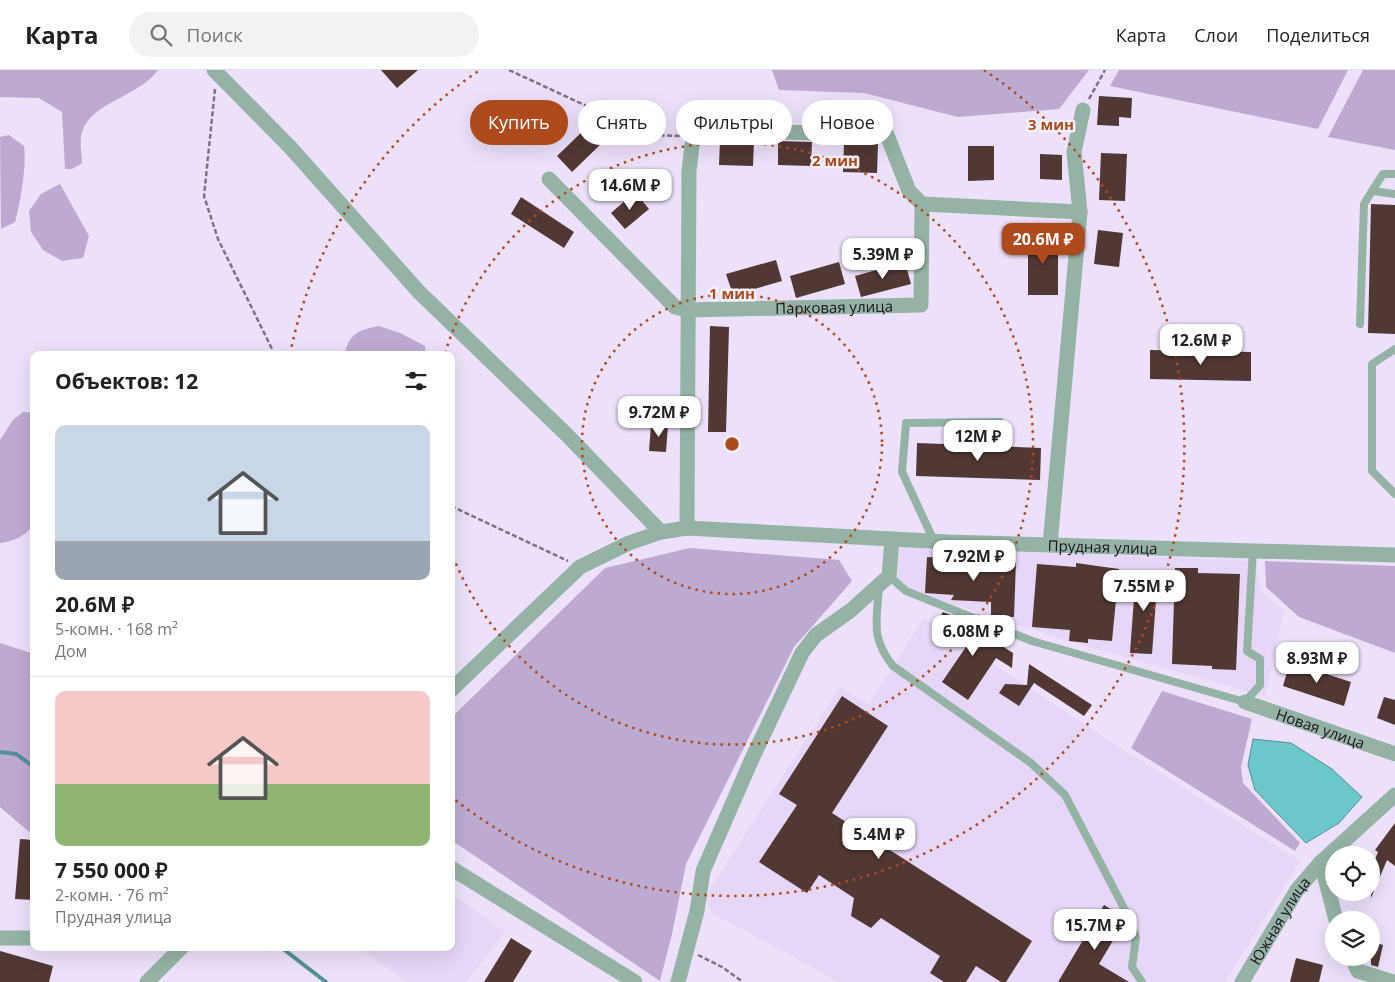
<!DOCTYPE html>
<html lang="ru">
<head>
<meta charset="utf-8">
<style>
  body { margin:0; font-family:"Open Sans",sans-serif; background:#f2f2f2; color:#222; height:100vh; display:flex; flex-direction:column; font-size:19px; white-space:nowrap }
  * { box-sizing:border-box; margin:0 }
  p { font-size:16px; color:#767676 }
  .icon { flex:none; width:28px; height:28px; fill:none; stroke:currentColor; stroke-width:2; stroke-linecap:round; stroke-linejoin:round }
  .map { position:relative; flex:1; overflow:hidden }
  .drawer { position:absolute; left:30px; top:281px; width:425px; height:600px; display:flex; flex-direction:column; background:#fff; border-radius:10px; box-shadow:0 5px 20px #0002 }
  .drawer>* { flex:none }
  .banner { position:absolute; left:470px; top:30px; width:475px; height:45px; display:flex; gap:10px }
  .tools { position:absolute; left:1325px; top:776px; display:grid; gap:10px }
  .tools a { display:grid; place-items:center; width:55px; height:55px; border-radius:50%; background:#fff; box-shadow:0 5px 20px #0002; font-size:25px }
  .price { position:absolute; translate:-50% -42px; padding:0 11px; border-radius:10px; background:#fff; color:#222; font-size:16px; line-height:32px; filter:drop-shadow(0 1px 2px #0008) }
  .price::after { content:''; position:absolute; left:50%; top:30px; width:15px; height:11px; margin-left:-8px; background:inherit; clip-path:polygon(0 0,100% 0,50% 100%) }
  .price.selected { background:#af4a1c; color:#fff }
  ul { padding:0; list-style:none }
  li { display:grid; align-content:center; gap:10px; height:265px; padding:0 25px }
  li+li { border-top:1px solid #e0e0e0 }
  li span { display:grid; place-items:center; height:155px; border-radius:10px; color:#555 }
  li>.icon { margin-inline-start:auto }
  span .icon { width:90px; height:90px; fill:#fffc; stroke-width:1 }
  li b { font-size:21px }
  h2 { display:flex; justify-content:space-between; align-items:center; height:60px; padding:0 25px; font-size:21px }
  .pill { padding:0 18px; border-radius:22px; background:#fff; box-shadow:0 5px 20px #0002; font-size:18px; line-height:45px }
  .pill.selected { background:#af4a1c; color:#fff }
  header { display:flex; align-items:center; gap:30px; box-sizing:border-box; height:70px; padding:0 25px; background:#fff; border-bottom:1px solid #e0e0e0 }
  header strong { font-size:24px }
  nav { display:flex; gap:28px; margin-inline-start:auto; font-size:18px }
  .search { width:350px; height:45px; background:#f2f2f2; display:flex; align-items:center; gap:12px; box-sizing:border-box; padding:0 18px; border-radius:28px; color:#767676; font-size:19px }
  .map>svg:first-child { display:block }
  .built { fill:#e6d6f7 }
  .green { fill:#bdaad1 }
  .water { fill:#6bc7ca; stroke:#529196 }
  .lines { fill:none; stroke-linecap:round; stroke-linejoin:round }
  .stream { stroke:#529196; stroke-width:4 }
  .building { fill:#513834 }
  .path { stroke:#7b7384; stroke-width:2.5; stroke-dasharray:5 2.5; stroke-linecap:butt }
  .service { stroke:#94b3a4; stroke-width:8 }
  .minor { stroke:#94b3a4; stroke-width:15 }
  .ring { fill:none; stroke:#af4a1c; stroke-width:2.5; stroke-dasharray:2.5 5 }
  .labels { text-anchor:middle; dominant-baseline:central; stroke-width:5; stroke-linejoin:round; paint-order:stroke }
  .street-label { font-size:15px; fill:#17131c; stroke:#f6f1fb }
  .centre { fill:#af4a1c; stroke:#f6f1fb; stroke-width:2.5 }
  .ring-label { font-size:15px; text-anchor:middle; font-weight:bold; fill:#af4a1c; stroke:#f6f1fb; stroke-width:5; stroke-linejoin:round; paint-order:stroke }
</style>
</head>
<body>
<header>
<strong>Карта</strong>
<div class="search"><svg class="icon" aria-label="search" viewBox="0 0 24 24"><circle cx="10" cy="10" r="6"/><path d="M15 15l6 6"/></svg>Поиск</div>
<nav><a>Карта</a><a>Слои</a><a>Поделиться</a></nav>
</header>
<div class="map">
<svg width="1395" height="912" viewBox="0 0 1395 912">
  <rect width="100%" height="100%" fill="#ece0fa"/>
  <!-- built -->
  <g class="built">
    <polygon points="900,477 1255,491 1261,521 1284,541 1265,626 1068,571 911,521 896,506"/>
    <polygon points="924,548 1122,679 1300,791 1225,912 840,912 712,843 705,827 840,617 869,634"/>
    <polygon points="451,824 505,862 466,912 407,912 359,878 451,878"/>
  </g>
  <!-- green -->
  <g class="green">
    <path d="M0,0h158c-19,27 -67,32 -76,62 -3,9 0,22 0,31l-10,6h-7l-3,-57 -23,-14 -39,-1z"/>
    <polygon points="772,0 1089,0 1059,39 958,47 864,23 779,20"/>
    <polygon points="1119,0 1348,0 1318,59 1110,16"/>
    <polygon points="1363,0 1395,0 1395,80 1328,67"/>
    <path d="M9,65l15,11c3,17 -4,59 -9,76l-14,7 -1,-92z"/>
    <polygon points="60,114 89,166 83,188 62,191 43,180 31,162 29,141 41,124"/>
    <path d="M379,256l21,7 25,13 1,9h-82c6,-22 14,-25 35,-29z"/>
    <path d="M23,342l11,1v112c-8,10 -21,17 -34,18v-103l13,-20z"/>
    <polygon points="690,478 839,490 852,511 794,577 686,794 672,864 660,911 451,770 451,648 605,498"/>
    <polygon points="1265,491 1395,496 1395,583 1299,547 1266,517"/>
    <polygon points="0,573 34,584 34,766 0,737"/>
    <polygon points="1162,621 1252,649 1241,697 1243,713 1300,773 1295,781 1131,678"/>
  </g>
  <!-- water -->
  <polygon class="water" points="1253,669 1291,673 1332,699 1362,727 1339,753 1306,773 1255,720 1248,695"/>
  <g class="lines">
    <!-- stream -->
    <g class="stream">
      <polyline points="0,682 16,684 34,697"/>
      <polyline points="282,878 326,912"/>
    </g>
  </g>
  <!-- building -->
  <g class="building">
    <polygon points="381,0 418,0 397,18"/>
    <polygon points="1099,26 1132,28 1131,48 1119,47 1119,56 1097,55"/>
    <polygon points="586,58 601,74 572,102 557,86"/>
    <polygon points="720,70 754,71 753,96 719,95"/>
    <polygon points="778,71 812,72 811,96 778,95"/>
    <polygon points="844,73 878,74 877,103 843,102"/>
    <polygon points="968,76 994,76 994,110 968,111"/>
    <polygon points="1101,83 1127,84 1125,131 1099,130"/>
    <polygon points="1040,84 1062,85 1062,110 1040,109"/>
    <polygon points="635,122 649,139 625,159 611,143"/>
    <polygon points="521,127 574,162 564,178 511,144"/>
    <polygon points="1371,134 1395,135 1395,264 1368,263"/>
    <polygon points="1098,160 1123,163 1119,197 1094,194"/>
    <rect x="1028" y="165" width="30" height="60"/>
    <polygon points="776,190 782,211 733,225 726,204"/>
    <polygon points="839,192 845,214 796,228 790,206"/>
    <polygon points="905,192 911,214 861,227 855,206"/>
    <polygon points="710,256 729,257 726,362 708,362"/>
    <polygon points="1150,280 1251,282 1251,311 1150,309"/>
    <polygon points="651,354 668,355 666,382 649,381"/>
    <polygon points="917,373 1041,378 1040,410 916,406"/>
    <polygon points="927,487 1016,491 1014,547 991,546 991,532 951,530 954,525 925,523"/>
    <polygon points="1076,493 1119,499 1112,571 1088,569 1088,573 1069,571 1070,560 1032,557 1037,494 1076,497"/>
    <polygon points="1175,498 1198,498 1198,503 1240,504 1236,600 1212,599 1212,596 1172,594"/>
    <polygon points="1136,500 1158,502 1152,584 1130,583"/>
    <polygon points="943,542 959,548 1013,583 1012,598 996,588 968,630 942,612 970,571 938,550"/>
    <polygon points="1290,592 1351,612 1344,636 1283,616"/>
    <polygon points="1029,594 1092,635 1084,646 1034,613 1019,636 999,623 1005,614 1027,615"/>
    <polygon points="842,626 888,656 832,743 1032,871 1006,912 1001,912 976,896 966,912 944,912 930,903 940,886 881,848 871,858 851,846 854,828 819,805 807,823 759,792 797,735 779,724"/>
    <polygon points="1384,627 1395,630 1395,655 1377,648"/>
    <polygon points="1395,753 1395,796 1387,790 1371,828 1371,799 1378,782 1375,780"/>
    <polygon points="20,769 34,770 34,830 15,829"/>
    <polygon points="1104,835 1122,846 1124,852 1099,894 1129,912 1058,912"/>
    <polygon points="511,868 532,881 513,912 484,912"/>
    <polygon points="1371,871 1383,875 1378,897 1371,895"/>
    <polygon points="0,881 53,896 49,912 0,912"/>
    <polygon points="1296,888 1323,895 1319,912 1290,912"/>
  </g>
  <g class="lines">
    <!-- path -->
    <g class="path">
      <polyline points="509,0 649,65 681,66"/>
      <polyline points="215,19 204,126 218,169 275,285"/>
      <polyline points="1089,29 1105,0"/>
      <polyline points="451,436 568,491"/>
      <polyline points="698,885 722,897 743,912"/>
    </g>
    <!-- service -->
    <g class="service">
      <polyline points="1372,121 1383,104 1395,104"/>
      <polyline points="1360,254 1364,134 1372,121 1395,124"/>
      <polyline points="1395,279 1372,294 1372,401 1395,424"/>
      <polyline points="934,471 902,402 906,353 1000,352"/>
      <polyline points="889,506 906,521 1032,571 1245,632 1260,615 1260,589 1247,581 1253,481"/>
      <path d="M879,516c-2,35 -9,51 14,80l138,97 34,32 62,119 9,23 -4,30 10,15"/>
    </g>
    <!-- minor -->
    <g class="minor">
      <polyline points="214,0 290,77 419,222 567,365 661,462"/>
      <path id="s1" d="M549,109l126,128 12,3 234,-5 1,-101"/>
      <polyline points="687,458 689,101 693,67 714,60 887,65 909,121 922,134 1080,142"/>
      <polyline points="1050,475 1080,142 1074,82 1083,40"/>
      <path id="s2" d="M451,620l129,-123 49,-24 32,-11 26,-4 261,14 447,13"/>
      <path id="s3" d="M1245,632l150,52"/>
      <polyline points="451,798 635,912"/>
      <polyline points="1336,850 1321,792 1395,725"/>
      <polyline points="0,868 34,868"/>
      <polyline points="1352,888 1358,901 1393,912"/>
      <polyline points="147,912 181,878"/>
      <polyline points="678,912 697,841 703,801 751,691 802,583 816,565 850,541 889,506 892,469"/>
      <path id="s4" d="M1242,912l55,-92 24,-28"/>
    </g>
  </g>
  <!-- distance rings -->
  <g class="ring">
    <circle cx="732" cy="374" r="150"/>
    <path d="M445 283A301 301 0 1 1 452 484"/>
    <path d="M290 284A451 451 0 0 1 480 0M984 0A451 451 0 1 1 454 729"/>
  </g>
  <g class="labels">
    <!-- street labels -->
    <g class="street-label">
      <text stroke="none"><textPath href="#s1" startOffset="339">Парковая улица</textPath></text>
      <text stroke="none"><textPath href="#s2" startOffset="709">Прудная улица</textPath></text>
      <text stroke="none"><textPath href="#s3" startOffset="80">Новая улица</textPath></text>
      <text stroke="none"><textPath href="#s4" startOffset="72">Южная улица</textPath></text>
    </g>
  </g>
  <circle cx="732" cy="374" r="8" class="centre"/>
  <g class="ring-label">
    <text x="1051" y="60">3 мин</text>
    <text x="835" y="96">2 мин</text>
    <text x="732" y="229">1 мин</text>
  </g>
</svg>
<div class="tools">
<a><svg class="icon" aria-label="locate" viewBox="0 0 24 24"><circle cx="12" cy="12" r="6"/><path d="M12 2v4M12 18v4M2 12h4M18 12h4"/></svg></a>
<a><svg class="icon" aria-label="layers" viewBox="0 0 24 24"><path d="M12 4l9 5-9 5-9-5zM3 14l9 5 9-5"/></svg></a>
</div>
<b class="price" style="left:630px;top:141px">14.6M ₽</b>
<b class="price selected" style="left:1043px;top:195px">20.6M ₽</b>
<b class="price" style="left:883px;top:210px">5.39M ₽</b>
<b class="price" style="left:1201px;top:296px">12.6M ₽</b>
<b class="price" style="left:659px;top:368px">9.72M ₽</b>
<b class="price" style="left:978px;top:392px">12M ₽</b>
<b class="price" style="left:974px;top:512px">7.92M ₽</b>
<b class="price" style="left:1144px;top:542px">7.55M ₽</b>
<b class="price" style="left:973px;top:587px">6.08M ₽</b>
<b class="price" style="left:1317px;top:614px">8.93M ₽</b>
<b class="price" style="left:879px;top:790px">5.4M ₽</b>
<b class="price" style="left:1095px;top:881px">15.7M ₽</b>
<div class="banner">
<a class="pill selected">Купить</a>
<a class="pill">Снять</a>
<a class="pill">Фильтры</a>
<a class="pill">Новое</a>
</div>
<section class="drawer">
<h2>Объектов: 12<svg class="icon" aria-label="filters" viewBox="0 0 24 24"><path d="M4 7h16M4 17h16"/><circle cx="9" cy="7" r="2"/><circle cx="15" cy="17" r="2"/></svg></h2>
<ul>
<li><span style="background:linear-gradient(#c9d6e8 75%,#9aa5b1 0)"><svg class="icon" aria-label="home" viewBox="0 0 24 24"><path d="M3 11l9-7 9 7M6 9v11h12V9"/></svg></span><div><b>20.6M ₽</b><p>5-комн. · 168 m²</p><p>Дом</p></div></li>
<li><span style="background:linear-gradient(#f6c9c9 60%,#8fb573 0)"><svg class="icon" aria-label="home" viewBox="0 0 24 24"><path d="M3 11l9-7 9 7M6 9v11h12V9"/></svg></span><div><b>7 550 000 ₽</b><p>2-комн. · 76 m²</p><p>Прудная улица</p></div></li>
</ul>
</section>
</div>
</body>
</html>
